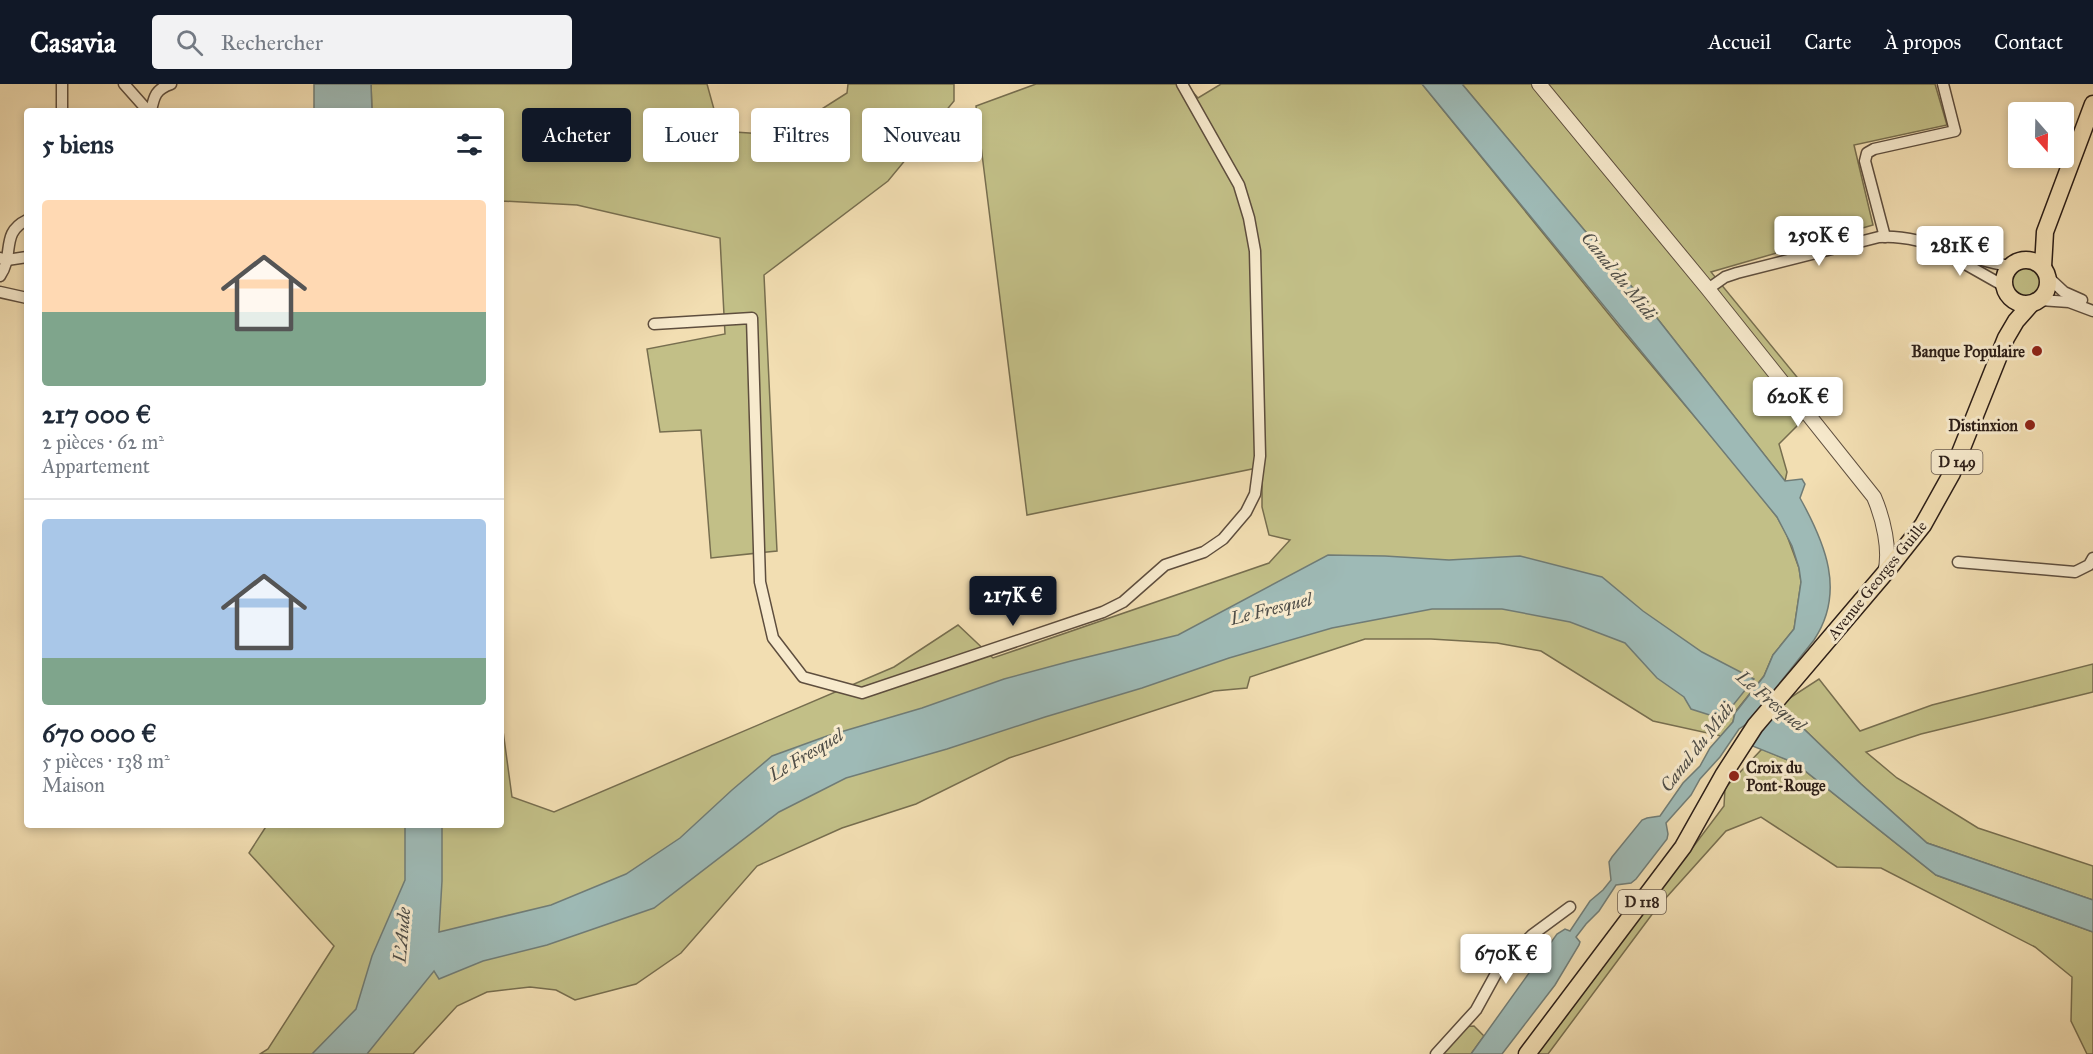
<!DOCTYPE html>
<html lang="fr">
<head>
<meta charset="utf-8">
<style>
  body { margin:0; font-family:"IM FELL Great Primer",serif; background:#f2f2f3; color:#1f2937; height:100vh; display:flex; flex-direction:column; font-size:22px; white-space:nowrap }
  * { box-sizing:border-box; margin:0 }
  p { font-size:20px; color:#747a83 }
  .icon { flex:none; width:33px; height:33px; fill:none; stroke:currentColor; stroke-width:2; stroke-linecap:round; stroke-linejoin:round }
  .map { position:relative; flex:1; overflow:hidden }
  .panel { position:absolute; left:24px; top:24px; width:480px; height:720px; display:flex; flex-direction:column; background:#fff; border-radius:6px; box-shadow:0 3px 9px #0003 }
  .panel>* { flex:none }
  .hud { position:absolute; left:522px; top:24px; width:570px; height:54px; display:flex; gap:12px }
  .needle { width:39px; rotate:160deg }
  .controls { position:absolute; left:2008px; top:18px; display:grid; gap:12px }
  .controls a { display:grid; place-items:center; width:66px; height:66px; border-radius:6px; background:#fff; box-shadow:0 3px 9px #0003; font-size:30px }
  .price { position:absolute; translate:-50% -51px; padding:0 14px; border-radius:6px; background:#fff; color:#222; font-size:20px; line-height:39px; filter:drop-shadow(0 2px 3px #0008) }
  .price::after { content:''; position:absolute; left:50%; top:36px; width:18px; height:14px; margin-left:-9px; background:inherit; clip-path:polygon(0 0,100% 0,50% 100%) }
  .price.selected { background:#111827; color:#fff }
  ul { padding:0; list-style:none }
  li { display:grid; align-content:center; gap:12px; height:318px; padding:0 18px }
  li+li { border-top:2px solid #e0e1e3 }
  li span { display:grid; place-items:center; height:186px; border-radius:6px; color:#555 }
  li>.icon { margin-inline-start:auto }
  span .icon { width:108px; height:108px; fill:#fffc; stroke-width:1 }
  li b { font-size:26px }
  h2 { display:flex; justify-content:space-between; align-items:center; height:72px; padding:0 18px; font-size:26px }
  .pill { padding:0 21px; border-radius:6px; background:#fff; box-shadow:0 3px 9px #0003; font-size:21px; line-height:54px }
  .pill.selected { background:#111827; color:#fff }
  header { display:flex; align-items:center; gap:36px; box-sizing:border-box; height:84px; padding:0 30px; background:#111827; color:#fff }
  header strong { font-size:28px }
  nav { display:flex; gap:33px; margin-inline-start:auto; font-size:21px }
  .search { width:420px; height:54px; background:#f2f2f3; display:flex; align-items:center; gap:15px; box-sizing:border-box; padding:0 21px; border-radius:6px; color:#747a83; font-size:22px }
  .map>svg:first-child { display:block }
  .green { fill:#c2bf87; stroke:#776e4f; stroke-width:1.5 }
  .water { fill:#9ebab6; stroke:#707c76; stroke-width:1.5 }
  .lines { fill:none; stroke-linecap:round; stroke-linejoin:round }
  .minor-casing { stroke:#5e4e3e; stroke-width:13 }
  .tertiary-casing { stroke:#5e4e3e; stroke-width:16 }
  .primary-casing { stroke:#2c1e17; stroke-width:19 }
  .minor { stroke:#f7eacd; stroke-width:10 }
  .tertiary { stroke:#f7eacd; stroke-width:14 }
  .primary { stroke:#f2deb2; stroke-width:16 }
  .poi-dot { fill:#8f2418; stroke:#f7eacd; stroke-width:2 }
  .labels { text-anchor:middle; dominant-baseline:central; stroke-width:6; stroke-linejoin:round; paint-order:stroke }
  .shield { fill:#f7eacd; stroke:#695b4e; stroke-width:1.5 }
  .shield-label { font-size:15px; font-weight:bold; fill:#2c1e17 }
  .poi-label { font-size:16px; font-weight:bold; fill:#2c1e17; stroke:#f7eacd; text-anchor:end }
  .street-label { font-size:16px; fill:#2c1e17; stroke:#f7eacd }
  .water-label { font-size:18px; font-style:italic; fill:#4e4d47; stroke:#f7eacd }
</style>
</head>
<body>
<header>
<strong>Casavia</strong>
<div class="search"><svg class="icon" aria-label="search" viewBox="0 0 24 24"><circle cx="10" cy="10" r="6"/><path d="M15 15l6 6"/></svg>Rechercher</div>
<nav><a>Accueil</a><a>Carte</a><a>À propos</a><a>Contact</a></nav>
</header>
<div class="map">
<svg width="2093" height="970" viewBox="0 0 2093 970">
  <rect width="100%" height="100%" fill="#f2deb2"/>
  <filter id="stains"><feTurbulence type="fractalNoise" baseFrequency=".00333" numOctaves="4"/><feColorMatrix values="0 0 0 0 .2 0 0 0 0 .09 0 0 0 0 .02 0 0 0 .5 -.17"/></filter>
  <radialGradient id="worn" r=".72"><stop offset=".6" stop-color="#630" stop-opacity="0"/><stop offset="1" stop-color="#630" stop-opacity=".3"/></radialGradient>
  <!-- green -->
  <g class="green">
    <polygon points="371,0 707,0 720,47 781,51 847,9 848,0 954,0 954,17 888,97 764,191 777,467 711,474 701,346 660,348 647,265 725,250 720,154 577,121 501,117 501,27 372,27"/>
    <polygon points="1036,0 1186,0 1198,14 1221,0 1422,0 1620,244 1749,397 1777,433 1786,449 1799,484 1801,498 1794,545 1773,571 1764,592 1735,628 1733,638 1721,652 1653,637 1541,567 1497,559 1431,555 1365,555 1250,593 1247,604 1214,607 1009,674 916,720 842,744 757,782 681,869 636,900 575,916 556,906 530,903 487,908 457,922 413,970 260,970 268,965 334,862 249,769 267,741 501,741 501,632 512,713 554,728 894,583 958,541 993,574 1269,479 1290,456 1269,451 1262,423 1262,383 1027,431 976,22"/>
    <polygon points="1462,0 1935,0 1947,41 1854,61 1873,141 1711,188 1819,320 1779,360 1787,388 1785,397 1642,215"/>
    <circle cx="2026" cy="198" r="17"/>
    <polygon points="2093,580 2093,608 1921,650 1866,668 1897,694 1978,744 2093,782 2093,816 1927,759 1861,700 1779,621 1819,595 1860,647 1932,621"/>
    <polygon points="1762,665 1795,679 1936,791 2093,848 2093,970 2087,970 2071,937 2072,893 2035,863 1881,784 1837,783 1761,733 1726,747 1656,825 1548,970 1537,970 1724,722 1725,704"/>
    <polygon points="1474,942 1484,952 1471,970 1436,970 1461,943"/>
  </g>
  <!-- water -->
  <g class="water">
    <polygon points="314,0 371,0 372,27 314,27"/>
    <path d="M1422,0h40l180,215 143,182 17,-2 3,5 -5,14c25,45 46,94 14,142l-66,83 -9,6 -19,28 -20,22 -9,16 -25,28 2,11 -1,5 -31,40 -5,4 -15,2 -17,26 -13,13 -10,13 4,5 -1,3 -24,40 -53,69h-31l86,-120 8,-5 5,2 20,-30 13,-11 8,-10 -2,-18 3,-5 30,-37 5,-2 13,-2 23,-33 17,-17 10,-18 23,-26 2,-9 29,-37 9,-21 21,-26 7,-47 -2,-14 -7,-22 -15,-29z"/>
    <polygon points="1328,471 1385,472 1449,476 1520,472 1602,493 1643,527 1702,568 1754,595 1722,635 1691,625 1684,613 1657,594 1625,559 1570,538 1502,525 1432,525 1332,544 1229,574 1142,604 1045,633 947,665 846,694 779,728 654,824 547,861 483,877 439,895 434,887 367,970 312,970 356,925 372,872 405,796 405,741 442,741 442,797 439,848 551,821 626,790 680,754 732,706 772,672 827,652 922,624 1004,595 1071,577 1178,551"/>
    <polygon points="1779,621 1861,700 1927,759 2093,816 2093,848 1936,791 1795,679 1750,661"/>
  </g>
  <g class="lines">
    <!-- minor casing -->
    <g class="minor-casing">
      <g id="minor">
        <polyline points="124,0 148,27"/>
        <polyline points="62,27 62,0"/>
        <path d="M151,27c3,-15 5,-22 20,-27"/>
        <polyline points="1885,153 1865,77 1867,69 1874,65 1955,47 1943,0"/>
        <polyline points="1951,172 2004,202"/>
        <polyline points="0,174 7,176 27,173"/>
        <path d="M0,192c15,-22 0,-43 27,-56"/>
        <polyline points="2049,194 2064,208 2082,216"/>
        <path d="M1708,205l17,-12 12,-4 142,-36c46,-3 87,24 132,29"/>
        <polyline points="0,208 27,214"/>
        <polyline points="2040,216 2069,218 2093,227"/>
        <polyline points="654,240 752,234 760,498 773,554 803,593 862,609 1103,528 1123,518 1165,481 1204,468 1223,455 1246,428 1255,410 1260,372 1255,167 1249,134 1239,101 1182,0"/>
        <polyline points="1958,478 2075,488 2089,481 2093,474"/>
        <polyline points="1436,970 1476,926 1498,886 1532,851 1570,823"/>
      </g>
    </g>
    <!-- tertiary casing -->
    <g class="tertiary-casing">
      <path id="tertiary" d="M1539,0l169,205 166,208c9,21 17,53 11,76"/>
    </g>
    <!-- primary casing -->
    <g class="primary-casing">
      <g id="primary">
        <circle cx="2026" cy="198" r="22"/>
        <polyline points="2043,183 2045,148 2093,20"/>
        <polyline points="1527,970 1683,763 1724,690 1755,642 1885,489 1923,441 1952,389 2006,254 2016,237 2031,220"/>
      </g>
    </g>
    <!-- minor -->
    <use href="#minor" class="minor"/>
    <!-- tertiary -->
    <use href="#tertiary" class="tertiary"/>
    <!-- primary -->
    <use href="#primary" class="primary"/>
  </g>
  <!-- markers -->
  <g class="poi-dot">
    <circle cx="2037" cy="267" r="6"/>
    <circle cx="2030" cy="341" r="6"/>
    <circle cx="1734" cy="692" r="6"/>
  </g>
  <g class="labels">
    <!-- shield labels -->
    <g class="shield">
      <rect x="1931.5" y="366" width="51" height="24" rx="4.5"/>
      <rect x="1618" y="806" width="48" height="24" rx="4.5"/>
    </g>
    <g class="shield-label">
      <text x="1957" y="378">D 149</text>
      <text x="1642" y="818">D 118</text>
    </g>
    <!-- poi labels -->
    <g class="poi-label">
      <text x="2025" y="267">Banque Populaire</text>
      <text x="2018" y="341">Distinxion</text>
      <text x="1746" y="683" text-anchor="start">Croix du<tspan x="1746" dy="18">Pont-Rouge</tspan></text>
    </g>
    <!-- street labels -->
    <g class="street-label">
      <text transform="translate(1877 496) rotate(-51)">Avenue Georges Guille</text>
    </g>
    <!-- water labels -->
    <g class="water-label">
      <text transform="translate(1619 192) rotate(51)">Canal du Midi</text>
      <text transform="translate(1271 525) rotate(-14)">Le Fresquel</text>
      <text transform="translate(1771 617) rotate(40)">Le Fresquel</text>
      <text transform="translate(1697 663) rotate(-52)">Canal du Midi</text>
      <text transform="translate(806 671) rotate(-31)">Le Fresquel</text>
      <text transform="translate(402 851) rotate(-85)">L'Aude</text>
    </g>
  </g>
  <rect width="100%" height="100%" filter="url(#stains)"/>
  <rect width="100%" height="100%" fill="url(#worn)"/>
</svg>
<div class="controls">
<a><svg class="needle" viewBox="-14 -14 28 28"><path d="M0-13l5 13h-10z" fill="#e53935"/><path d="M0 13l5-13h-10z" fill="#747a83"/></svg></a>
</div>
<b class="price" style="left:1819px;top:183px">250K €</b>
<b class="price" style="left:1960px;top:193px">281K €</b>
<b class="price" style="left:1798px;top:344px">620K €</b>
<b class="price selected" style="left:1013px;top:543px">217K €</b>
<b class="price" style="left:1506px;top:901px">670K €</b>
<div class="hud">
<a class="pill selected">Acheter</a>
<a class="pill">Louer</a>
<a class="pill">Filtres</a>
<a class="pill">Nouveau</a>
</div>
<section class="panel">
<h2>5 biens<svg class="icon" aria-label="filters" viewBox="0 0 24 24"><path d="M4 7h16M4 17h16"/><circle cx="9" cy="7" r="2"/><circle cx="15" cy="17" r="2"/></svg></h2>
<ul>
<li><span style="background:linear-gradient(#ffd9b3 60%,#7fa58c 0)"><svg class="icon" aria-label="home" viewBox="0 0 24 24"><path d="M3 11l9-7 9 7M6 9v11h12V9"/></svg></span><div><b>217 000 €</b><p>2 pièces · 62 m²</p><p>Appartement</p></div></li>
<li><span style="background:linear-gradient(#a9c7e8 75%,#7fa58c 0)"><svg class="icon" aria-label="home" viewBox="0 0 24 24"><path d="M3 11l9-7 9 7M6 9v11h12V9"/></svg></span><div><b>670 000 €</b><p>5 pièces · 138 m²</p><p>Maison</p></div></li>
</ul>
</section>
</div>
</body>
</html>
